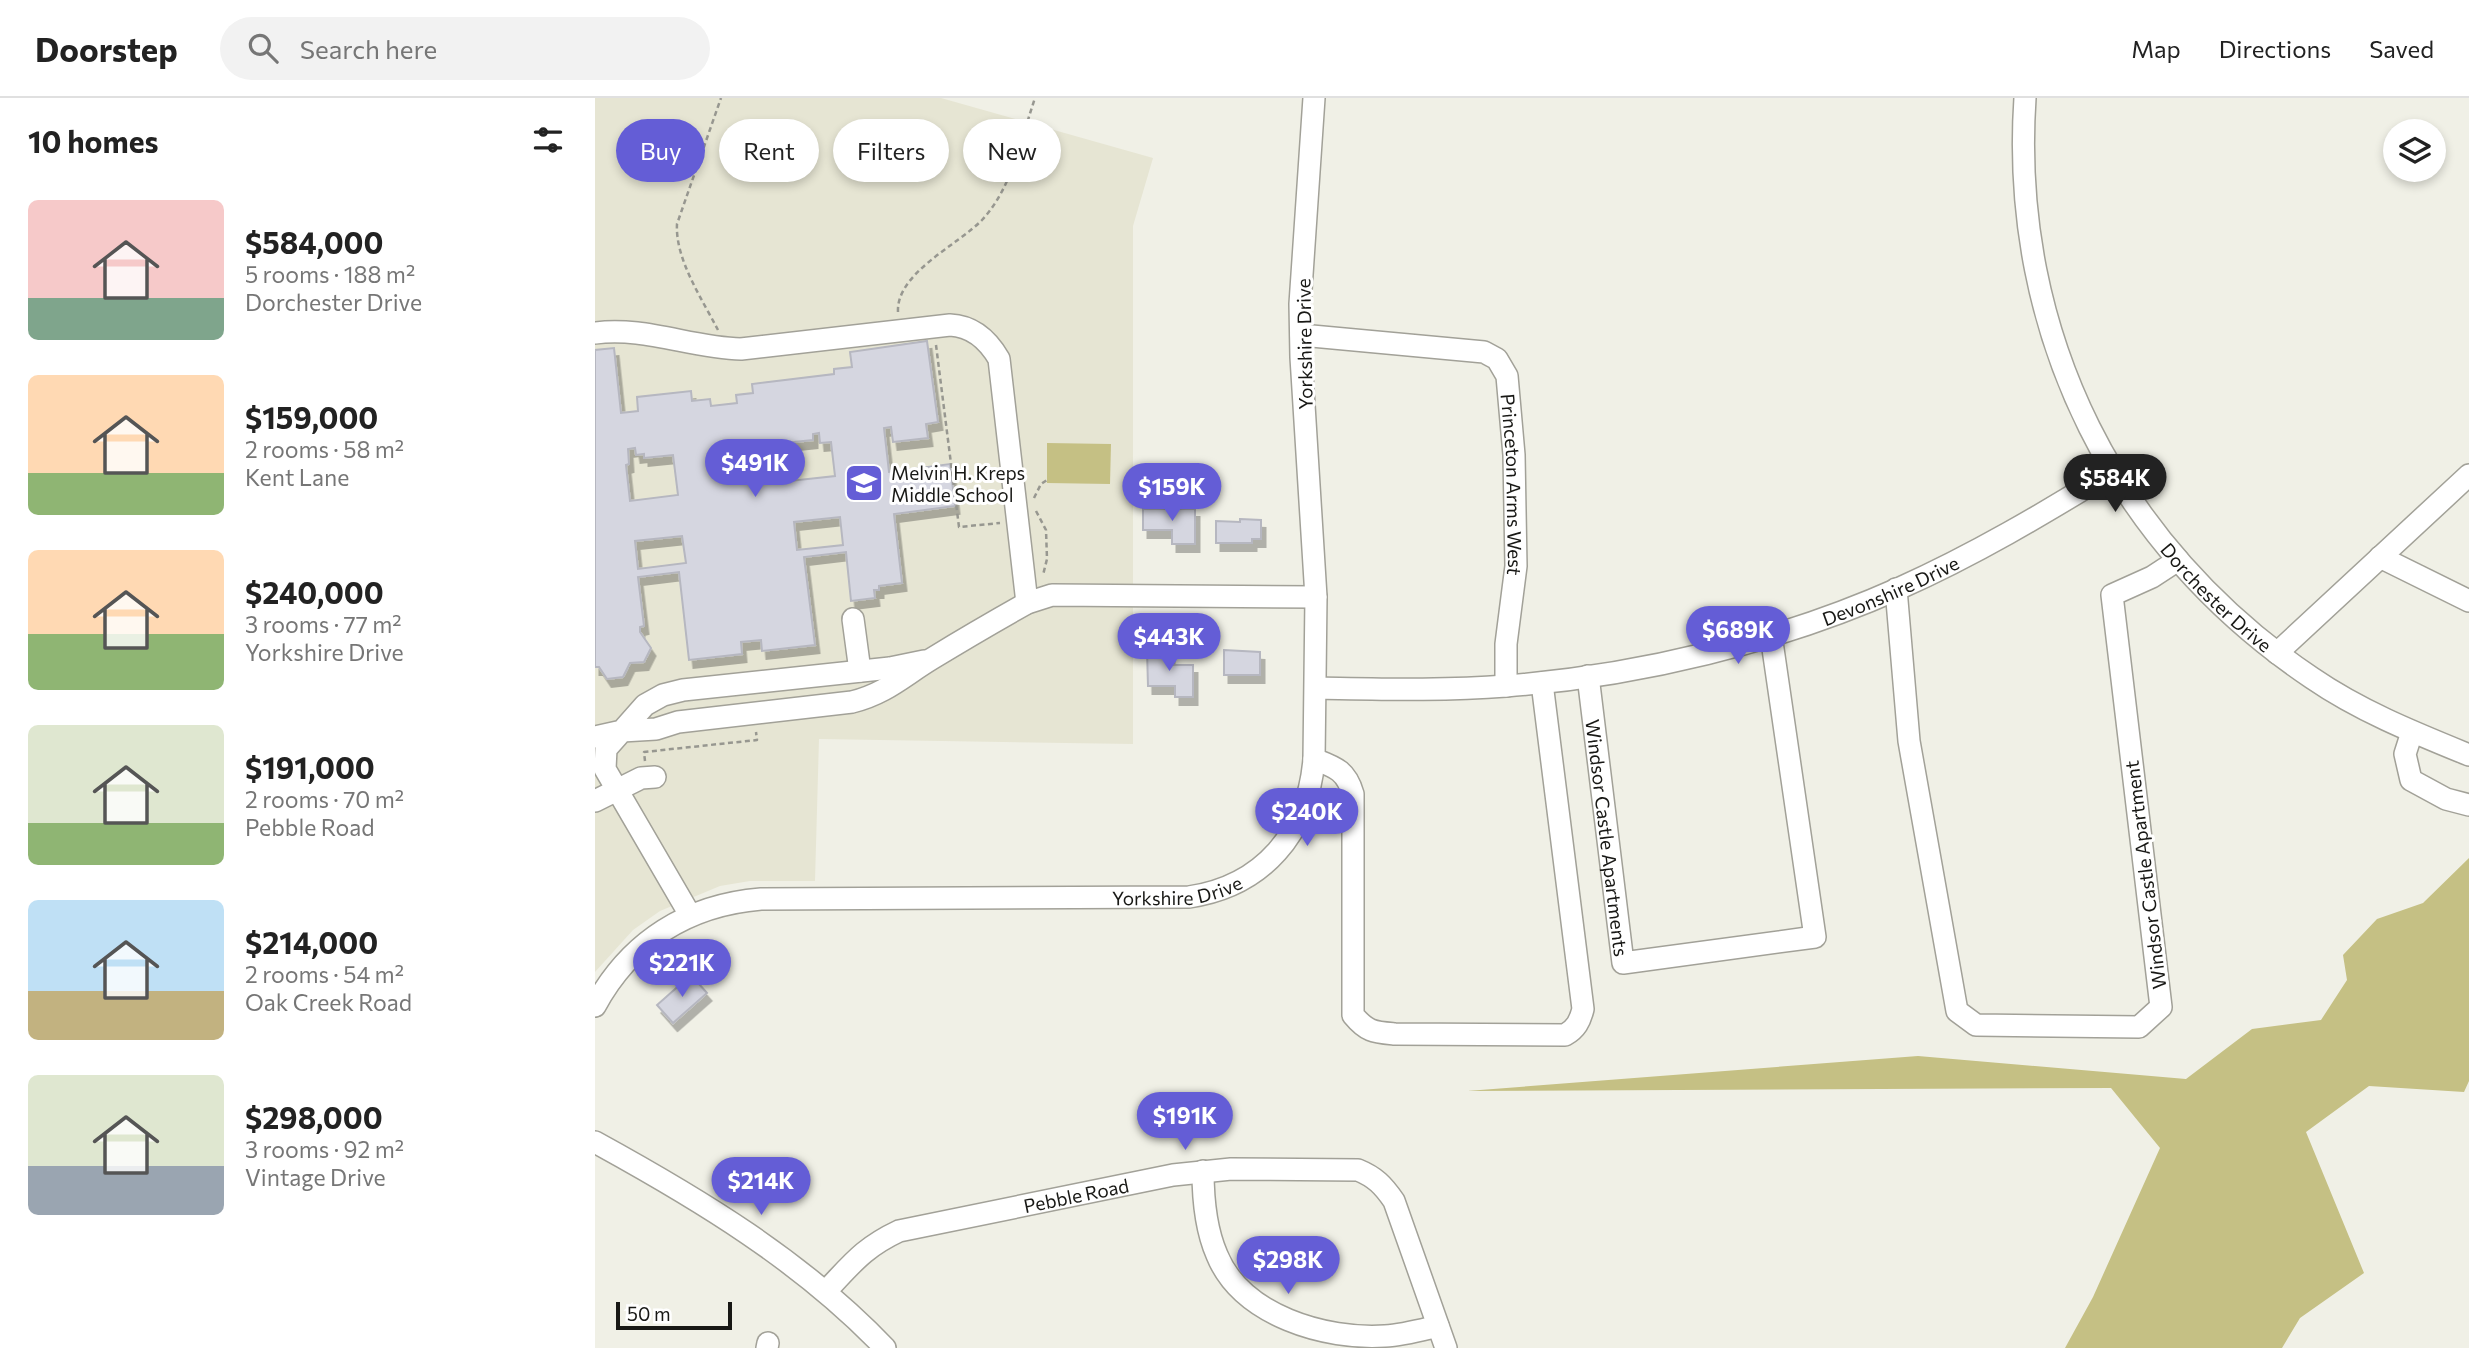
<!DOCTYPE html>
<html lang="en">
<head>
<meta charset="utf-8">
<style>
  body { margin:0; font-family:Commissioner,sans-serif; background:#f2f2f2; color:#222; height:100vh; display:flex; flex-direction:column; font-size:26px; white-space:nowrap }
  * { box-sizing:border-box; margin:0 }
  p { font-size:23px; color:#767676 }
  .icon { flex:none; width:38px; height:38px; fill:none; stroke:currentColor; stroke-width:2; stroke-linecap:round; stroke-linejoin:round }
  .map { position:relative; flex:1; overflow:hidden }
  .side { display:flex; flex-direction:column; background:#fff; width:595px }
  .side>* { flex:none }
  .guide { position:absolute; left:21px; top:21px; width:665px; height:63px; display:flex; gap:14px }
  .fabs { position:absolute; left:1788px; top:21px; display:grid; gap:14px }
  .fabs a { display:grid; place-items:center; width:63px; height:63px; border-radius:50%; background:#fff; box-shadow:0 4px 10px #0003; font-size:35px }
  .scale { position:absolute; left:21px; bottom:18px; width:116px; box-sizing:border-box; padding-left:7px; border:4px solid #181815; border-top:0; font-size:19px; line-height:24px; white-space:nowrap; color:#181815; -webkit-text-stroke:5px #fff; paint-order:stroke }
  .price { position:absolute; translate:-50% -60px; padding:0 16px; border-radius:24px; background:#645dd6; color:#fff; font-size:23px; line-height:46px; filter:drop-shadow(0 2px 4px #0008) }
  .price::after { content:''; position:absolute; left:50%; top:42px; width:21px; height:16px; margin-left:-10px; background:inherit; clip-path:polygon(0 0,100% 0,50% 100%) }
  .price.selected { background:#222; color:#fff }
  ul { padding:0; list-style:none }
  li { display:flex; align-items:center; gap:21px; height:175px; padding:0 28px }
  li span { display:grid; place-items:center; flex:none; width:196px; height:140px; border-radius:10px; color:#555 }
  li>.icon { margin-inline-start:auto }
  span .icon { width:84px; height:84px; fill:#fffc; stroke-width:1 }
  li b { font-size:30px }
  h2 { display:flex; justify-content:space-between; align-items:center; height:84px; padding:0 28px; font-size:30px }
  .chip { padding:0 24px; border-radius:32px; background:#fff; box-shadow:0 4px 10px #0003; font-size:24px; line-height:63px }
  .chip.selected { background:#645dd6; color:#fff }
  header { display:flex; align-items:center; gap:42px; box-sizing:border-box; height:98px; padding:0 35px; background:#fff; border-bottom:2px solid #e0e0e0 }
  header strong { font-size:33px }
  nav { display:flex; gap:38px; margin-inline-start:auto; font-size:24px }
  .search { width:490px; height:63px; background:#f2f2f2; display:flex; align-items:center; gap:18px; box-sizing:border-box; padding:0 24px; border-radius:38px; color:#767676; font-size:26px }
  main { display:flex; flex:1; min-height:0 }
  .map>svg:first-child { display:block }
  .built { fill:#e6e5d3 }
  .green { fill:#c5c084 }
  .building { fill:#d5d6e0; stroke:#b6b7c0; stroke-width:2; fill-rule:evenodd; filter:url(#shadow) }
  .lines { fill:none; stroke-linecap:round; stroke-linejoin:round }
  .minor-casing { stroke:#a2a198; stroke-width:24 }
  .path { stroke:#979790; stroke-width:2.5; stroke-dasharray:5 3.5; stroke-linecap:butt }
  .minor { stroke:#fff; stroke-width:21 }
  .labels { text-anchor:middle; dominant-baseline:central; stroke-width:6; stroke-linejoin:round; paint-order:stroke }
  .street-label { font-size:19px; fill:#181815; stroke:#fff }
  .poi-label { font-size:19px; fill:#181815; stroke:#fff; text-anchor:start }
</style>
</head>
<body>
<header>
<strong>Doorstep</strong>
<div class="search"><svg class="icon" aria-label="search" viewBox="0 0 24 24"><circle cx="10" cy="10" r="6"/><path d="M15 15l6 6"/></svg>Search here</div>
<nav><a>Map</a><a>Directions</a><a>Saved</a></nav>
</header>
<main>
<section class="side">
<h2>10 homes<svg class="icon" aria-label="filters" viewBox="0 0 24 24"><path d="M4 7h16M4 17h16"/><circle cx="9" cy="7" r="2"/><circle cx="15" cy="17" r="2"/></svg></h2>
<ul>
<li><span style="background:linear-gradient(#f6c9c9 70%,#7fa58c 0)"><svg class="icon" aria-label="home" viewBox="0 0 24 24"><path d="M3 11l9-7 9 7M6 9v11h12V9"/></svg></span><div><b>$584,000</b><p>5 rooms · 188 m²</p><p>Dorchester Drive</p></div></li>
<li><span style="background:linear-gradient(#ffd9b3 70%,#8fb573 0)"><svg class="icon" aria-label="home" viewBox="0 0 24 24"><path d="M3 11l9-7 9 7M6 9v11h12V9"/></svg></span><div><b>$159,000</b><p>2 rooms · 58 m²</p><p>Kent Lane</p></div></li>
<li><span style="background:linear-gradient(#ffd9b3 60%,#8fb573 0)"><svg class="icon" aria-label="home" viewBox="0 0 24 24"><path d="M3 11l9-7 9 7M6 9v11h12V9"/></svg></span><div><b>$240,000</b><p>3 rooms · 77 m²</p><p>Yorkshire Drive</p></div></li>
<li><span style="background:linear-gradient(#dfe7d0 70%,#8fb573 0)"><svg class="icon" aria-label="home" viewBox="0 0 24 24"><path d="M3 11l9-7 9 7M6 9v11h12V9"/></svg></span><div><b>$191,000</b><p>2 rooms · 70 m²</p><p>Pebble Road</p></div></li>
<li><span style="background:linear-gradient(#bfe0f5 65%,#c2b280 0)"><svg class="icon" aria-label="home" viewBox="0 0 24 24"><path d="M3 11l9-7 9 7M6 9v11h12V9"/></svg></span><div><b>$214,000</b><p>2 rooms · 54 m²</p><p>Oak Creek Road</p></div></li>
<li><span style="background:linear-gradient(#dfe7d0 65%,#9aa5b1 0)"><svg class="icon" aria-label="home" viewBox="0 0 24 24"><path d="M3 11l9-7 9 7M6 9v11h12V9"/></svg></span><div><b>$298,000</b><p>3 rooms · 92 m²</p><p>Vintage Drive</p></div></li>
</ul>
</section>
<div class="map">
<svg width="1874" height="1250" viewBox="0 0 1874 1250">
  <defs>
    <filter id="shadow"><feDropShadow dx="4.5" dy="8" stdDeviation="0" flood-color="#0004"/></filter>
  </defs>
  <rect width="100%" height="100%" fill="#f0f0e6"/>
  <!-- built -->
  <polygon class="built" points="0,0 346,0 558,60 538,128 538,646 224,641 220,783 155,783 125,788 65,813 38,832 0,874"/>
  <!-- green -->
  <g class="green">
    <polygon points="452,345 516,346 515,386 452,385"/>
    <polygon points="1874,760 1874,983 1869,994 1774,988 1711,1034 1769,1175 1705,1220 1687,1250 1470,1250 1498,1199 1565,1050 1516,990 872,993 1323,958 1591,981 1657,931 1726,922 1752,882 1748,857 1782,821 1828,805"/>
  </g>
  <!-- building -->
  <g class="building">
    <path d="M332,243l11,81 -12,2 2,14 -35,4 -2,-15 -7,1 5,44 61,-8 5,42 -61,8 8,69 -23,3v4h-5l1,8 -24,3 -5,-49 -42,5 11,88 -53,6 -1,-11 -20,2 1,12 -53,6 -10,-88 -41,5 6,49 -4,1v5l11,16 -7,14 -14,1 -7,14 -16,2 -8,-12h-4v-317l19,-2 7,65 17,-2 -1,-14 54,-6 1,10 18,-2 1,7 26,-3 -1,-8 17,-2 -1,-9 82,-10v-5l18,-2 -2,-15zM224,335l1,10 11,-1 4,34 -45,5 -5,-38 28,-3v-6zM40,350l1,7 8,-1v4l29,-3 5,40 -48,6 -4,-36 3,-1 -1,-15zM245,419l3,28 -46,5 -3,-28zM87,438l4,27 -48,6 -3,-28z"/>
    <polygon points="548,411 600,411 600,446 577,446 577,432 548,432"/>
    <polygon points="645,421 666,422 666,441 657,441 657,445 621,445 621,423 645,424"/>
    <polygon points="552,552 575,552 575,567 598,567 598,599 580,599 580,588 553,588"/>
    <polygon points="629,552 665,554 665,577 629,577"/>
    <polygon points="96,877 112,895 78,925 62,907"/>
  </g>
  <g class="lines">
    <!-- minor casing -->
    <g class="minor-casing">
      <g id="minor">
        <path id="s1" d="M1430,0c-16,236 92,449 287,580 48,33 103,55 157,77"/>
        <path d="M0,235c48,-7 97,15 146,16l209,-24c22,1 38,15 49,34l28,244"/>
        <path id="s2" d="M706,237l183,17 13,7 10,17 7,79 2,111 -10,78v42"/>
        <polyline points="1785,459 1874,503"/>
        <polyline points="1301,491 1314,643 1362,913 1381,927 1544,929 1566,909 1517,497 1557,479 1583,462"/>
        <polyline points="258,521 265,573"/>
        <polyline points="1682,555 1874,377"/>
        <path id="s3" d="M993,578l35,287 192,-26 -44,-302"/>
        <path id="s4" d="M721,590c63,1 127,3 190,-2 132,-10 273,-44 394,-98 74,-33 143,-74 213,-117"/>
        <polyline points="1817,634 1810,656 1816,682 1851,701 1874,707"/>
        <polyline points="0,639 27,633 50,607 68,597 88,592 295,570 329,563"/>
        <path d="M719,661c21,8 32,11 39,35v221c14,17 21,17 42,19l170,1c11,-6 15,-14 18,-26l-41,-326"/>
        <polyline points="0,703 46,680 60,679"/>
        <path d="M95,817l-85,-146 1,-20 16,-18 34,-2 22,-7 174,-20c35,-9 51,-26 81,-44 31,-19 62,-37 94,-55l25,-8 264,2"/>
        <path id="s5" d="M0,908c35,-65 93,-101 166,-107l428,-2c74,-11 119,-64 125,-138l2,-162 -15,-240 -1,-53 14,-206"/>
        <path d="M0,1044c104,57 207,119 290,206"/>
        <path d="M608,1073c0,28 3,59 14,84 25,61 109,85 168,81 18,-1 36,-6 53,-10"/>
        <path id="s6" d="M231,1193c26,-27 37,-43 73,-60l274,-56 58,-6 127,1c17,7 25,15 36,31l52,147"/>
        <polyline points="172,1250 173,1245"/>
      </g>
    </g>
    <!-- path -->
    <g class="path">
      <path d="M303,214c-2,-39 60,-67 84,-92 30,-32 39,-81 53,-122"/>
      <path d="M123,232c-16,-31 -43,-71 -41,-106l44,-126"/>
      <polyline points="341,247 364,429 405,425"/>
      <polyline points="439,400 446,386 452,382"/>
      <polyline points="441,413 451,432 452,461 448,477"/>
      <polyline points="50,663 49,654 162,642 161,634"/>
    </g>
    <!-- minor -->
    <use href="#minor" class="minor"/>
  </g>
  <!-- icons -->
  <defs>
    <g id="school-square" transform="scale(2.0125)"><rect x="-9" y="-9" width="18" height="18" rx="4" fill="#645dd6" stroke="#fff"/><path d="M0-5L7-2L0 1L-7-2ZM-4 1L0 2.5L4 1V4Q0 6-4 4Z" fill="#fff"/></g>
  </defs>
  <g fill-rule="evenodd">
    <use href="#school-square" x="269" y="385"/>
  </g>
  <g class="labels">
    <!-- street labels -->
    <g class="street-label">
      <text transform="translate(709 246) rotate(-91)">Yorkshire Drive</text>
      <text stroke="none"><textPath href="#s2" startOffset="327">Princeton Arms West</textPath></text>
      <text stroke="none"><textPath href="#s4" startOffset="588">Devonshire Drive</textPath></text>
      <text stroke="none"><textPath href="#s1" startOffset="553">Dorchester Drive</textPath></text>
      <text stroke="none"><textPath href="#s3" startOffset="163">Windsor Castle Apartments</textPath></text>
      <text transform="translate(1550 777) rotate(-97)">Windsor Castle Apartment</text>
      <text stroke="none"><textPath href="#s5" startOffset="623">Yorkshire Drive</textPath></text>
      <text stroke="none"><textPath href="#s6" startOffset="276">Pebble Road</textPath></text>
    </g>
    <!-- poi labels -->
    <g class="poi-label">
      <text x="296" y="374">Melvin H. Kreps<tspan x="296" dy="22">Middle School</tspan></text>
    </g>
  </g>
</svg>
<div class="fabs">
<a><svg class="icon" aria-label="layers" viewBox="0 0 24 24"><path d="M12 4l9 5-9 5-9-5zM3 14l9 5 9-5"/></svg></a>
</div>
<div class="scale">50 m</div>
<b class="price" style="left:160px;top:401px">$491K</b>
<b class="price selected" style="left:1520px;top:416px">$584K</b>
<b class="price" style="left:577px;top:425px">$159K</b>
<b class="price" style="left:1143px;top:568px">$689K</b>
<b class="price" style="left:574px;top:575px">$443K</b>
<b class="price" style="left:712px;top:750px">$240K</b>
<b class="price" style="left:87px;top:901px">$221K</b>
<b class="price" style="left:590px;top:1054px">$191K</b>
<b class="price" style="left:166px;top:1119px">$214K</b>
<b class="price" style="left:693px;top:1198px">$298K</b>
<div class="guide">
<a class="chip selected">Buy</a>
<a class="chip">Rent</a>
<a class="chip">Filters</a>
<a class="chip">New</a>
</div>
</div>
</main>
</body>
</html>
